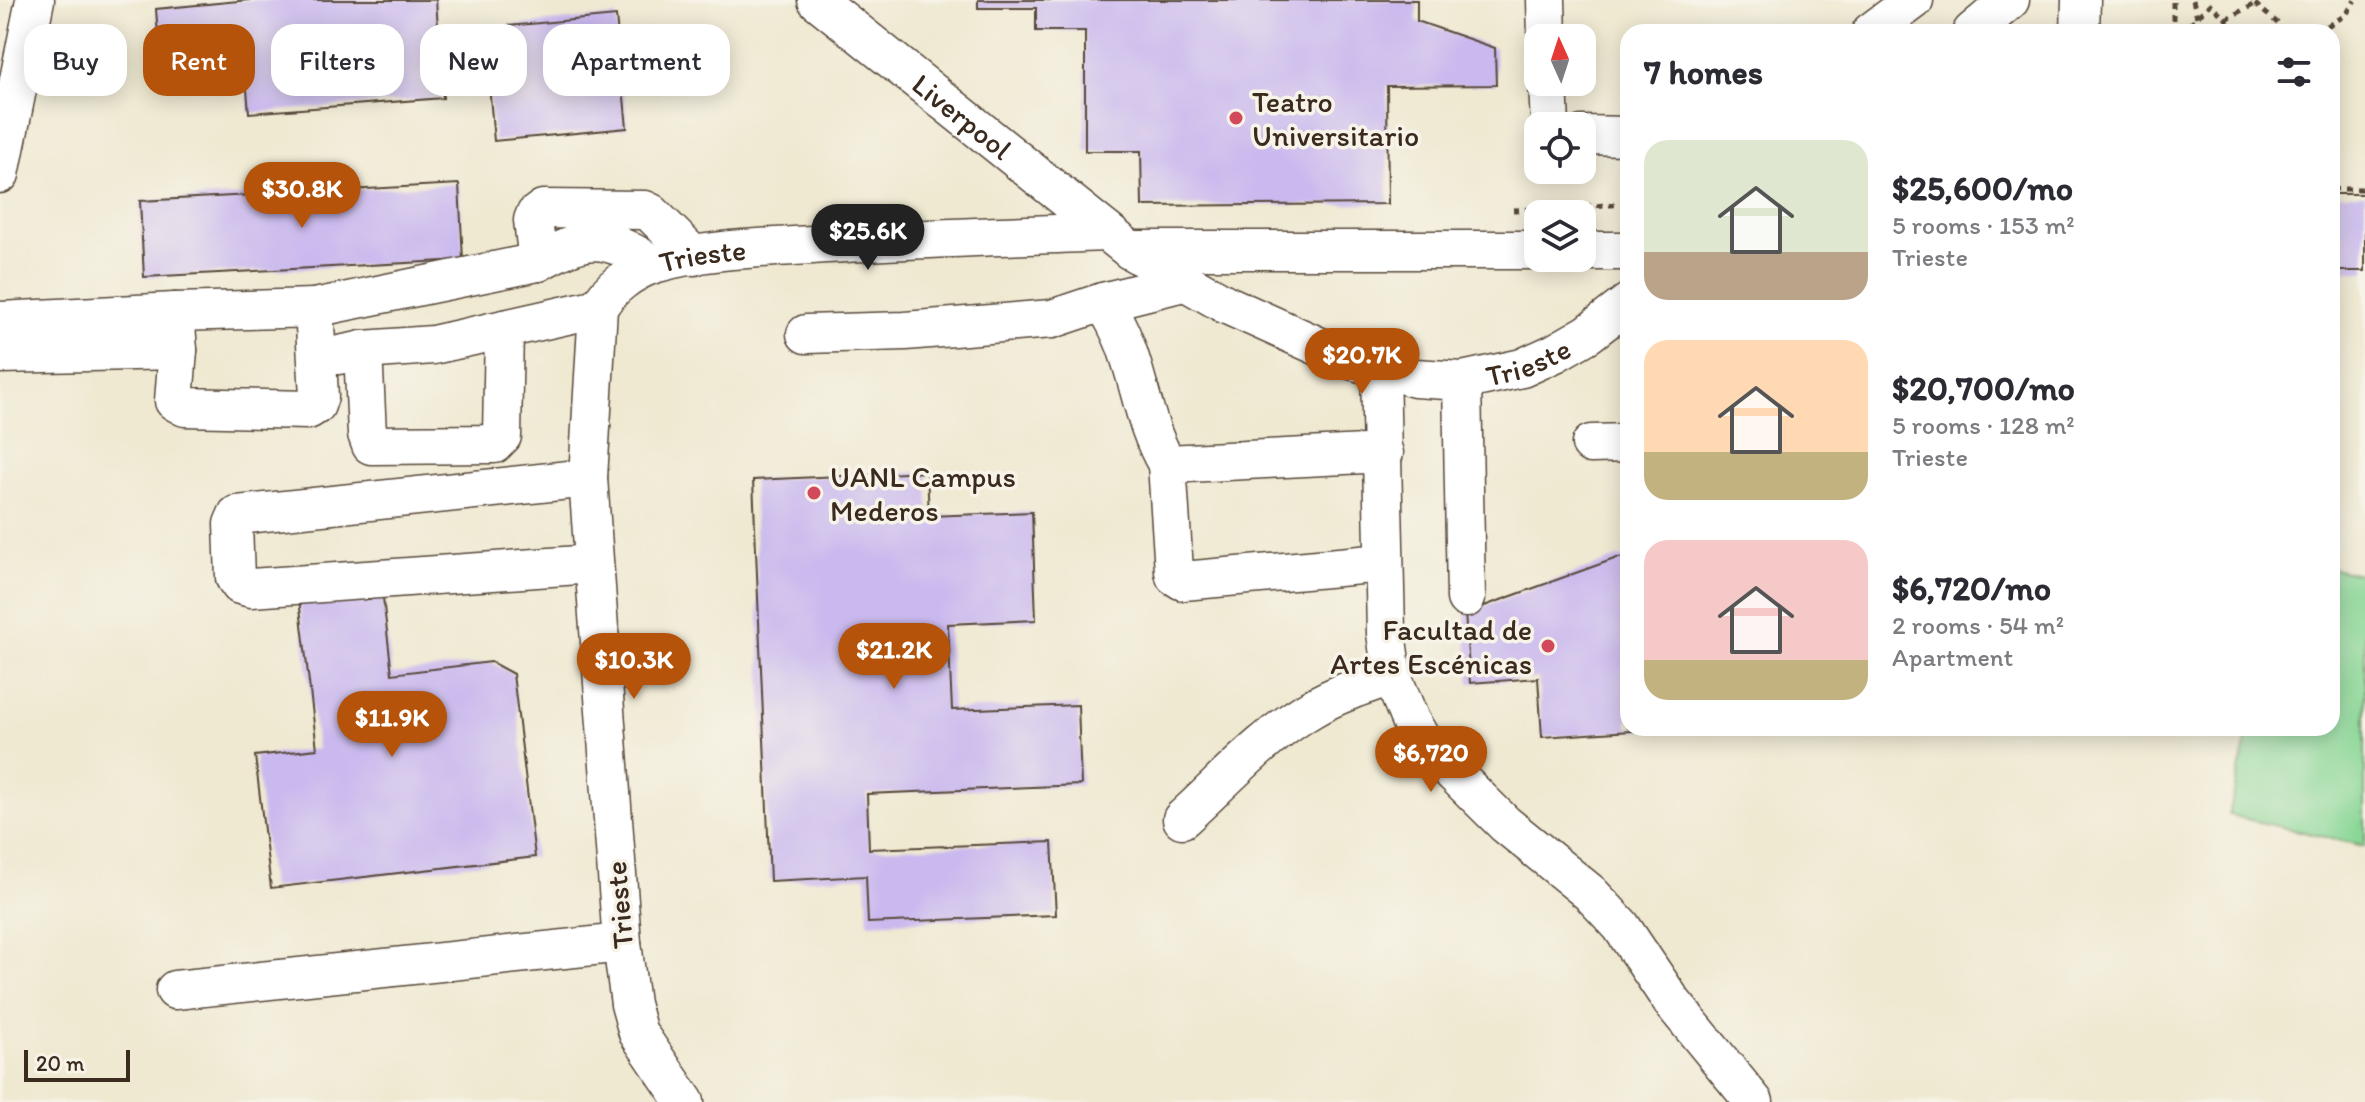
<!DOCTYPE html>
<html lang="en">
<head>
<meta charset="utf-8">
<style>
  body { margin:0; font-family:Itim,sans-serif; background:#f2f2f3; color:#2b2b33; height:100vh; display:flex; flex-direction:column; font-size:30px; white-space:nowrap }
  * { box-sizing:border-box; margin:0 }
  p { font-size:26px; color:#7c7c81 }
  .icon { flex:none; width:44px; height:44px; fill:none; stroke:currentColor; stroke-width:2; stroke-linecap:round; stroke-linejoin:round }
  .map { position:relative; flex:1; overflow:hidden }
  .panel { position:absolute; left:1620px; top:24px; width:720px; height:712px; display:flex; flex-direction:column; background:#fff; border-radius:24px; box-shadow:0 4px 20px #0003 }
  .panel>* { flex:none }
  .top-card { position:absolute; left:24px; top:24px; width:760px; height:72px; display:flex; gap:16px }
  .needle { width:52px; rotate:357deg }
  .controls { position:absolute; left:1524px; top:24px; display:grid; gap:16px }
  .controls a { display:grid; place-items:center; width:72px; height:72px; border-radius:16px; background:#fff; box-shadow:0 4px 20px #0003; font-size:40px }
  .scale { position:absolute; left:24px; bottom:20px; width:106px; box-sizing:border-box; padding-left:8px; border:4px solid #3b2a1e; border-top:0; font-size:22px; line-height:28px; white-space:nowrap; color:#3b2a1e; -webkit-text-stroke:6px #f7f3e8; paint-order:stroke }
  .price { position:absolute; translate:-50% -68px; padding:0 18px; border-radius:28px; background:#b45309; color:#fff; font-size:26px; line-height:52px; filter:drop-shadow(0 2px 4px #0008) }
  .price::after { content:''; position:absolute; left:50%; top:48px; width:24px; height:18px; margin-left:-12px; background:inherit; clip-path:polygon(0 0,100% 0,50% 100%) }
  .price.current { background:#222; color:#fff }
  ul { padding:0; list-style:none }
  li { display:flex; align-items:center; gap:24px; height:200px; padding:0 24px }
  li span { display:grid; place-items:center; flex:none; width:224px; height:160px; border-radius:24px; color:#555 }
  li>.icon { margin-inline-start:auto }
  span .icon { width:96px; height:96px; fill:#fffc; stroke-width:1 }
  li b { font-size:34px }
  h2 { display:flex; justify-content:space-between; align-items:center; height:96px; padding:0 24px; font-size:34px }
  .tag { padding:0 28px; border-radius:24px; background:#fff; box-shadow:0 4px 20px #0003; font-size:28px; line-height:72px }
  .tag.current { background:#b45309; color:#fff }
  .map>svg:first-child { display:block }
  .green { fill:#89d796; stroke:#62805a; stroke-width:2 }
  .building { fill:#cab9ee }
  .lines { fill:none; stroke-linecap:round; stroke-linejoin:round }
  .minor-casing { stroke:#564739; stroke-width:41 }
  .path { stroke:#564739; stroke-width:5; stroke-dasharray:6 6; stroke-linecap:butt }
  .minor { stroke:#fff; stroke-width:38 }
  .poi-dot { fill:#d1495b; stroke:#f7f3e8; stroke-width:3 }
  .labels { text-anchor:middle; dominant-baseline:central; stroke-width:7; stroke-linejoin:round; paint-order:stroke }
  .poi-label { font-size:30px; fill:#3b2a1e; stroke:#f7f3e8; text-anchor:start }
  .street-label { font-size:30px; fill:#3b2a1e; stroke:#f7f3e8 }
</style>
</head>
<body>
<div class="map">
<svg width="2365" height="1102" viewBox="0 0 2365 1102">
  <rect width="100%" height="100%" fill="#f7f3e8"/>
  <filter id="ink" filterUnits="userSpaceOnUse"><feTurbulence type="fractalNoise" baseFrequency=".0125" numOctaves="2"/><feDisplacementMap in="SourceGraphic" scale="16" xChannelSelector="R" yChannelSelector="G"/><feConvolveMatrix kernelMatrix="1 2 1 2 8 2 1 2 1" color-interpolation-filters="sRGB"/></filter>
  <filter id="wash" filterUnits="userSpaceOnUse"><feTurbulence type="fractalNoise" baseFrequency=".006" numOctaves="4" result="noise"/><feDisplacementMap in="SourceGraphic" scale="32" xChannelSelector="R" yChannelSelector="G"/><feGaussianBlur stdDeviation="1.8" result="paint"/><feColorMatrix in="noise" values="0 0 0 0 0 0 0 0 0 0 0 0 0 0 0 0 0 1.4 0 .05"/><feComposite in="paint" operator="in"/></filter>
  <g filter="url(#wash)">
    <rect width="100%" height="100%" fill="#efe9d1"/>
    <!-- green -->
    <polygon class="green" points="2332,568 2365,575 2365,846 2229,815 2249,728 2332,728"/>
    <g id="blocks">
      <!-- building -->
      <g class="building">
        <polygon points="249,0 436,0 443,98 249,113 244,54 160,61 156,9"/>
        <polygon points="978,0 1417,0 1417,21 1495,48 1496,85 1387,86 1388,204 1142,206 1141,151 1085,151 1085,31 1036,31 1036,8 978,8"/>
        <polygon points="616,16 627,128 494,141 484,28"/>
        <polygon points="459,184 463,260 144,277 140,201"/>
        <rect x="2332" y="194" width="33" height="77"/>
        <polygon points="927,472 929,516 1032,512 1036,620 948,624 952,710 1078,705 1081,785 867,794 869,849 1052,842 1056,915 868,923 866,876 770,881 753,480"/>
        <polygon points="1628,557 1628,728 1646,728 1646,730 1542,737 1538,678 1470,683 1465,613 1617,558"/>
        <polygon points="381,581 392,674 491,662 513,674 535,857 271,888 255,756 317,749 298,591"/>
      </g>
    </g>
  </g>
  <g filter="url(#ink)">
    <use href="#blocks" fill-opacity="0" stroke="#564739" stroke-width="2"/>
    <g class="lines">
      <!-- minor casing -->
      <g class="minor-casing">
        <g id="minor">
          <path id="s1" d="M817,0l313,250 95,54 122,55 68,19 47,3 60,-13 33,-15 33,-19 40,-31"/>
          <polyline points="1546,0 1547,38"/>
          <polyline points="1871,32 1914,0"/>
          <polyline points="1972,32 2010,0"/>
          <polyline points="2080,32 2081,0"/>
          <polyline points="1548,82 1550,126"/>
          <polyline points="1582,135 1628,136"/>
          <polyline points="0,174 35,0"/>
          <polyline points="1130,250 1538,250"/>
          <polyline points="1582,251 1628,251"/>
          <path d="M538,262c51,-28 65,-28 114,2"/>
          <path d="M1103,302c37,53 33,109 64,162"/>
          <polygon points="314,308 319,396 316,405 308,410 185,407 174,401 178,350 175,312"/>
          <polyline points="314,308 538,262 533,220 535,215 543,209 645,210 651,213 694,256"/>
          <polyline points="0,321 175,312"/>
          <polyline points="806,334 905,331 1052,319 1103,302 1183,282"/>
          <polyline points="363,350 367,434 371,445 494,444 502,436 504,329"/>
          <polyline points="0,354 178,350"/>
          <polyline points="339,355 363,350 433,345 598,308"/>
          <polyline points="1380,369 1386,633 1392,676 1410,720 1424,744 1505,824 1590,893 1621,926 1672,1002 1754,1102"/>
          <polyline points="1462,381 1466,598"/>
          <polyline points="1591,444 1628,443"/>
          <polyline points="588,478 237,515 233,524 235,578 240,585 251,588 593,564"/>
          <polyline points="1383,563 1183,581 1175,576 1174,571 1167,464 1384,453"/>
          <path d="M1182,819c41,-37 81,-82 129,-110 25,-15 53,-24 81,-33"/>
          <polyline points="175,990 622,943"/>
          <path id="s2" d="M685,1102l-47,-69 -8,-29 -8,-61 -34,-465 10,-170c11,-20 34,-37 56,-44 50,-15 107,-16 158,-19 98,-6 196,-9 295,-13"/>
        </g>
      </g>
      <!-- path -->
      <g class="path">
        <polyline points="2193,0 2197,17"/>
        <polyline points="2255,4 2281,26 2284,32"/>
        <polyline points="2226,19 2255,4 2253,0"/>
        <polyline points="2173,32 2173,0"/>
        <polyline points="2193,32 2187,27 2210,4 2234,26 2229,32"/>
        <polyline points="2317,32 2346,15 2355,0"/>
        <polyline points="2332,189 2365,189"/>
        <polyline points="1513,210 1628,204"/>
      </g>
      <!-- minor -->
      <use href="#minor" class="minor"/>
    </g>
  </g>
  <!-- markers -->
  <g class="poi-dot">
    <circle cx="1236" cy="118" r="8"/>
    <circle cx="814" cy="493" r="8"/>
    <circle cx="1548" cy="646" r="8"/>
  </g>
  <g class="labels">
    <!-- poi labels -->
    <g class="poi-label">
      <text x="1252" y="101">Teatro<tspan x="1252" dy="34">Universitario</tspan></text>
      <text x="830" y="476">UANL Campus<tspan x="830" dy="34">Mederos</tspan></text>
      <text x="1532" y="629" text-anchor="end">Facultad de<tspan x="1532" dy="34">Artes Escénicas</tspan></text>
    </g>
    <!-- street labels -->
    <g class="street-label">
      <text stroke="none"><textPath href="#s1" startOffset="186">Liverpool</textPath></text>
      <text stroke="none"><textPath href="#s2" startOffset="934">Trieste</textPath></text>
      <text stroke="none"><textPath href="#s1" startOffset="830">Trieste</textPath></text>
      <text transform="translate(619 905) rotate(-95)">Trieste</text>
    </g>
  </g>
</svg>
<div class="controls">
<a><svg class="needle" viewBox="-14 -14 28 28"><path d="M0-13l5 13h-10z" fill="#e53935"/><path d="M0 13l5-13h-10z" fill="#7c7c81"/></svg></a>
<a><svg class="icon" aria-label="locate" viewBox="0 0 24 24"><circle cx="12" cy="12" r="6"/><path d="M12 2v4M12 18v4M2 12h4M18 12h4"/></svg></a>
<a><svg class="icon" aria-label="layers" viewBox="0 0 24 24"><path d="M12 4l9 5-9 5-9-5zM3 14l9 5 9-5"/></svg></a>
</div>
<div class="scale">20 m</div>
<b class="price" style="left:302px;top:230px">$30.8K</b>
<b class="price current" style="left:868px;top:272px">$25.6K</b>
<b class="price" style="left:1362px;top:396px">$20.7K</b>
<b class="price" style="left:894px;top:691px">$21.2K</b>
<b class="price" style="left:634px;top:701px">$10.3K</b>
<b class="price" style="left:392px;top:759px">$11.9K</b>
<b class="price" style="left:1431px;top:794px">$6,720</b>
<div class="top-card">
<a class="tag">Buy</a>
<a class="tag current">Rent</a>
<a class="tag">Filters</a>
<a class="tag">New</a>
<a class="tag">Apartment</a>
</div>
<section class="panel">
<h2>7 homes<svg class="icon" aria-label="filters" viewBox="0 0 24 24"><path d="M4 7h16M4 17h16"/><circle cx="9" cy="7" r="2"/><circle cx="15" cy="17" r="2"/></svg></h2>
<ul>
<li><span style="background:linear-gradient(#dfe7d0 70%,#b9a48a 0)"><svg class="icon" aria-label="home" viewBox="0 0 24 24"><path d="M3 11l9-7 9 7M6 9v11h12V9"/></svg></span><div><b>$25,600/mo</b><p>5 rooms · 153 m²</p><p>Trieste</p></div></li>
<li><span style="background:linear-gradient(#ffd9b3 70%,#c2b280 0)"><svg class="icon" aria-label="home" viewBox="0 0 24 24"><path d="M3 11l9-7 9 7M6 9v11h12V9"/></svg></span><div><b>$20,700/mo</b><p>5 rooms · 128 m²</p><p>Trieste</p></div></li>
<li><span style="background:linear-gradient(#f6c9c9 75%,#c2b280 0)"><svg class="icon" aria-label="home" viewBox="0 0 24 24"><path d="M3 11l9-7 9 7M6 9v11h12V9"/></svg></span><div><b>$6,720/mo</b><p>2 rooms · 54 m²</p><p>Apartment</p></div></li>
</ul>
</section>
</div>
</body>
</html>
